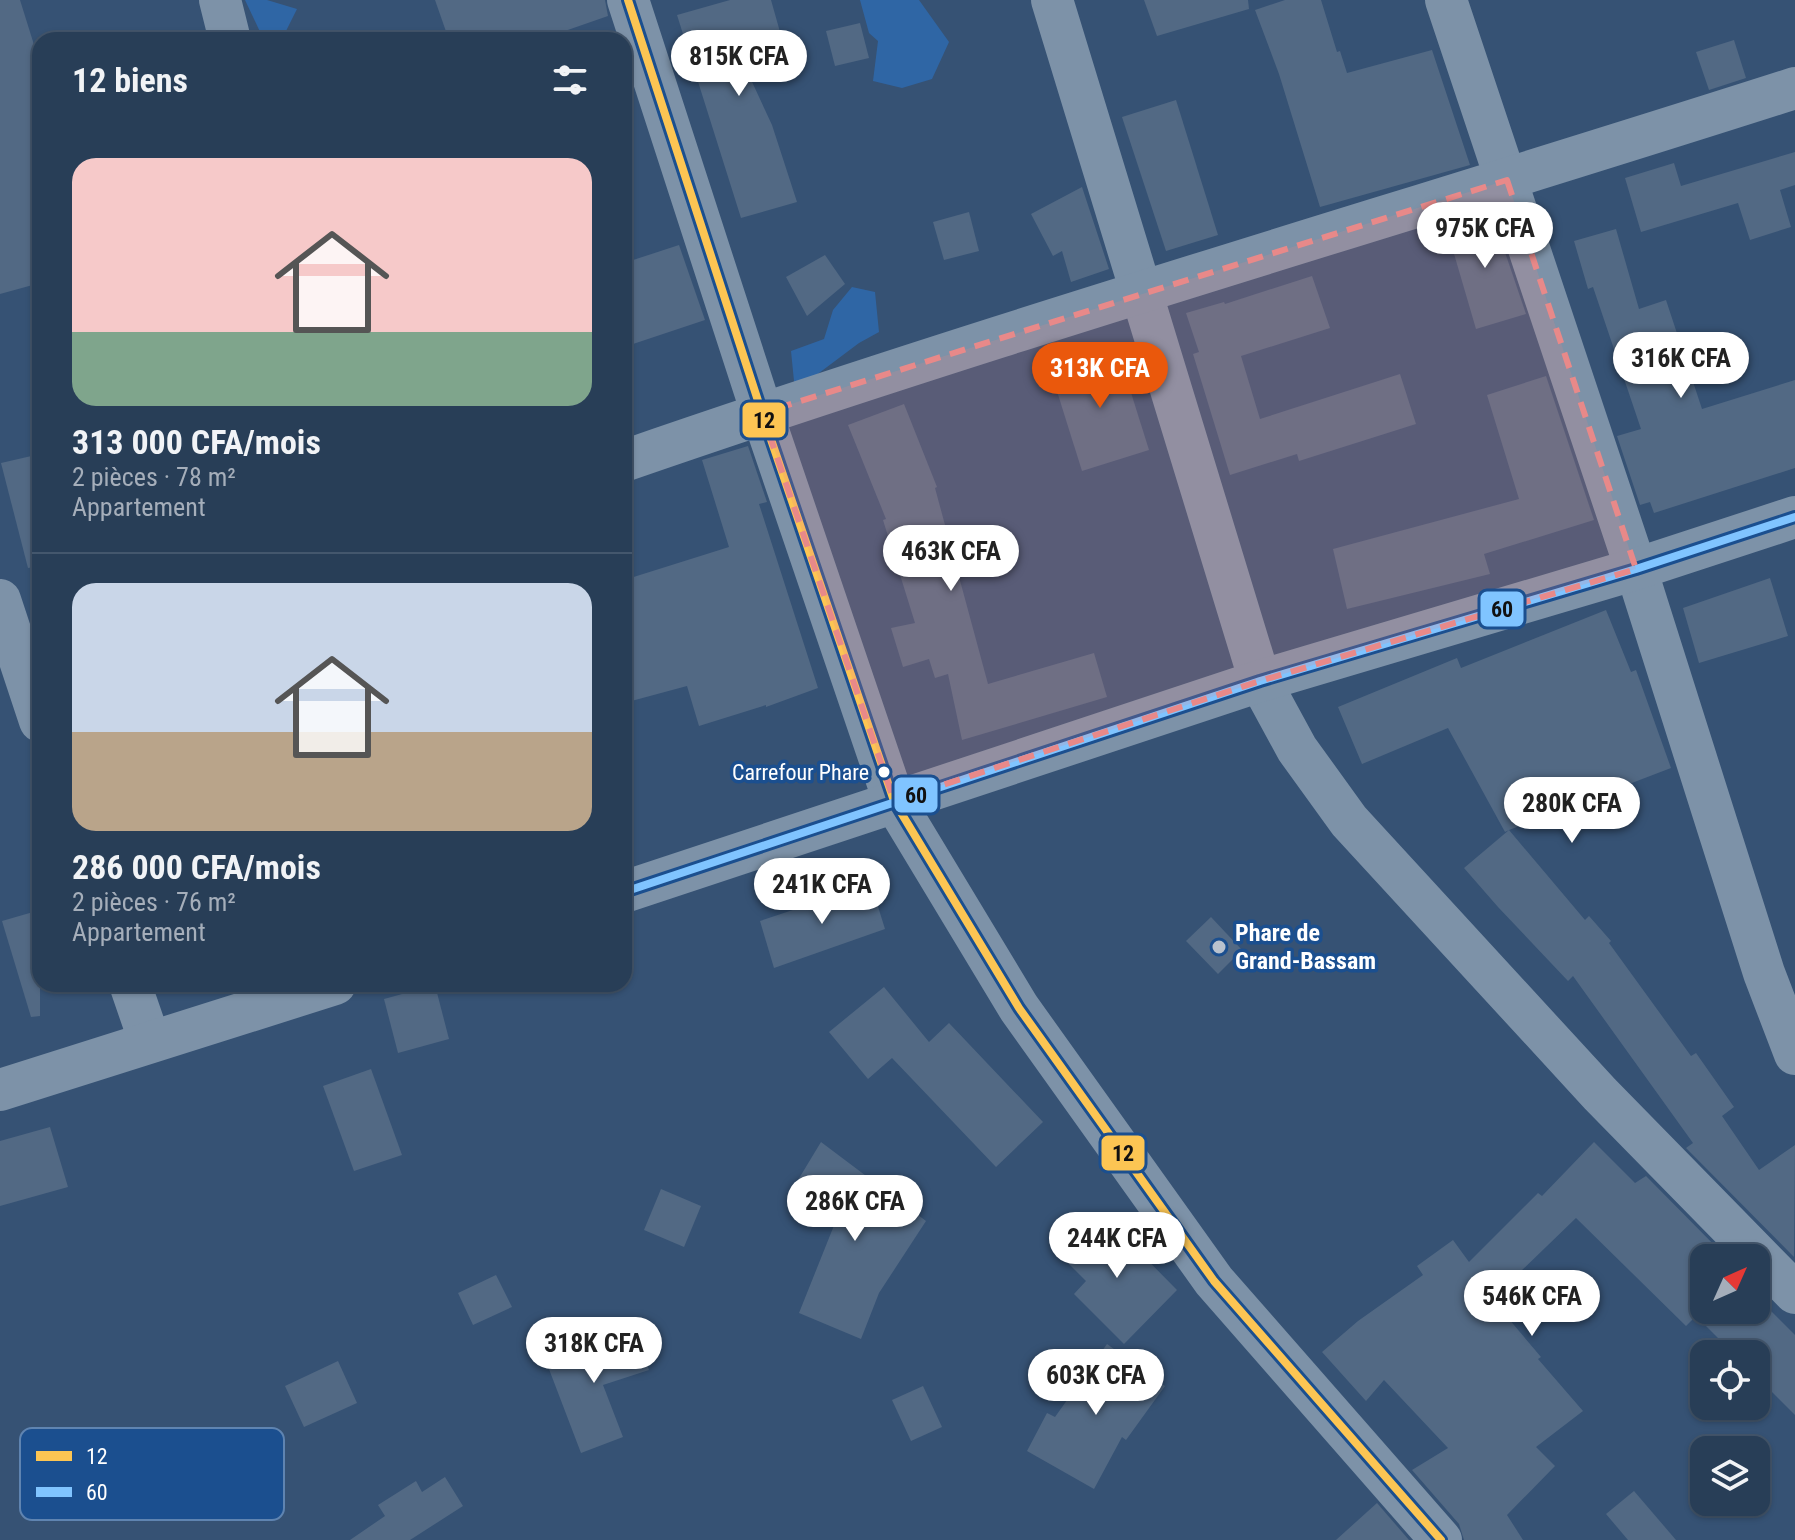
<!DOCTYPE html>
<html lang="fr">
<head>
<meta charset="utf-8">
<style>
  body { margin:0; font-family:"Roboto Condensed",sans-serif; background:#344961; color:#f1f3f6; height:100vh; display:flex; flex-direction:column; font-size:30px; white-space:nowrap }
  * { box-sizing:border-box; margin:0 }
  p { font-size:26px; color:#a5aeba }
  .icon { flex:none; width:44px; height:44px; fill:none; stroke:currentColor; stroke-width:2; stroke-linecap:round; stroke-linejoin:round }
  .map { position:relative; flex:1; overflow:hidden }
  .panel { position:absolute; left:32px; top:32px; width:600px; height:960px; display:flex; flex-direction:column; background:#283e57; border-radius:24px; box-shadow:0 2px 6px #0004,0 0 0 2px #44576d }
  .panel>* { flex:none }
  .needle { width:52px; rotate:45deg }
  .fabs { position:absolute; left:1690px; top:1244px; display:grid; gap:16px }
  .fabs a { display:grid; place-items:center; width:80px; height:80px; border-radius:16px; background:#283e57; box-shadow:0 2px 6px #0004,0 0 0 2px #44576d; font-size:40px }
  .price { position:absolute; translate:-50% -68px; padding:0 18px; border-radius:28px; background:#fff; color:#222; font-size:26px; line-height:52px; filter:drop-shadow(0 2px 4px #0008) }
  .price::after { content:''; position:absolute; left:50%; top:48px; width:24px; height:18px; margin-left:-12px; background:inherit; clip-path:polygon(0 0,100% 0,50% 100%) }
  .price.active { background:#ea580c; color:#fff }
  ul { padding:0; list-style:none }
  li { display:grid; align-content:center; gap:16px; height:424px; padding:0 40px }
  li+li { border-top:2px solid #44576d }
  li span { display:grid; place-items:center; height:248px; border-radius:24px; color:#555 }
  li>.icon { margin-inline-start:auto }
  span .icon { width:144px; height:144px; fill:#fffc; stroke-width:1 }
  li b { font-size:34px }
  h2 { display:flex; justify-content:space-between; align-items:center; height:96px; padding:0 40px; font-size:34px }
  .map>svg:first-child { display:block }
  .green { fill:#2f66a5 }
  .building { fill:#526984 }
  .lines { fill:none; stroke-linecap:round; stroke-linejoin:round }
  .minor { stroke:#7d92a8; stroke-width:42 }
  .bus-1-casing { stroke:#1b4f8f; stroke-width:14 }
  .bus-2-casing { stroke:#1b4f8f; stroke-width:14 }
  .bus-1 { stroke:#fcc553; stroke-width:8 }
  .bus-2 { stroke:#80c4ff; stroke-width:8 }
  .marked { fill:#e88989; fill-opacity:0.2; stroke:#e88989; stroke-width:6; stroke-dasharray:16 10; stroke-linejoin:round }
  .bus-dot { fill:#fff; stroke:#1b4f8f; stroke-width:3 }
  .poi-dot { fill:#b9c2ce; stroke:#1b4f8f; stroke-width:3 }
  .labels { text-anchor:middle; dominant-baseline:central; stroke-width:7; stroke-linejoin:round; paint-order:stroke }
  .bus-label { font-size:22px; fill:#fff; stroke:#1b4f8f; text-anchor:end }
  .poi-label { font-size:24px; font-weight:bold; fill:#fff; stroke:#1b4f8f; text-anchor:start }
  .key { fill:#1b4f8f; stroke:#5f84b1; stroke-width:2 }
  .key-label { font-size:22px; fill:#fff }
  .line-badge { stroke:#1b4f8f; stroke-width:3 }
  .pale-badge-label { font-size:22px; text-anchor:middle; font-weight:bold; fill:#111 }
</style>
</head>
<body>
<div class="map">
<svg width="1795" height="1540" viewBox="0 0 1795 1540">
  <rect width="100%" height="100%" fill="#365274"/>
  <!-- green -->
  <g class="green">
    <polygon points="245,0 267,0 297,9 284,35 262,36"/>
    <polygon points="860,0 919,0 949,42 932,79 902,88 873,81 878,41 869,33"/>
    <polygon points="852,287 875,292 879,332 859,343 795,391 791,351 824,339 833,310"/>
  </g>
  <!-- building -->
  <g class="building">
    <polygon points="0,0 20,0 40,64 40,283 0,294"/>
    <polygon points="435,0 605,0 608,16 539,40 449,40"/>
    <polygon points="730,0 771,0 784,46 741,58 772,125 797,202 741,218 677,15"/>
    <polygon points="1144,0 1248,0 1249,9 1157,36"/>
    <polygon points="1285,0 1321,0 1337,52 1340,51 1347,73 1432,50 1470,165 1320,207 1279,74 1255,10"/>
    <polygon points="860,23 869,58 835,66 826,31"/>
    <polygon points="1734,40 1746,78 1709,90 1696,52"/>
    <polygon points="1176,100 1218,235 1166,251 1122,117"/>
    <polygon points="1795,152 1795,185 1780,190 1791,227 1750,240 1738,203 1641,232 1625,178 1674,163 1681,186"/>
    <polygon points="1082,187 1109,269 1071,282 1062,251 1053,256 1031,214"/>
    <polygon points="1484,211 1488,222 1494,220 1526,314 1476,329 1445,223"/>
    <polygon points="969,212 979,251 944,260 933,222"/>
    <polygon points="1616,229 1639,309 1666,300 1702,409 1795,380 1795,468 1654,513 1650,502 1640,505 1617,436 1641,429 1593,287 1588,289 1574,241"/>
    <polygon points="679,245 705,320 624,347 624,263"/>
    <polygon points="825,255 845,284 807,316 786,277"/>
    <polygon points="1312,276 1330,328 1241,356 1260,419 1400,374 1416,424 1299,461 1297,454 1230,475 1193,354 1199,352 1186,313 1224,302 1225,304"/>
    <polygon points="1117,348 1149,450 1082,471 1050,369"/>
    <polygon points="1546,376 1594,520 1484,554 1490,574 1347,609 1333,549 1519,499 1487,395"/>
    <polygon points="904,404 937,487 935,488 988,684 1094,653 1107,697 962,740 948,674 935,678 929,659 903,667 891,628 915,623 883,520 886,519 848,425"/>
    <polygon points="748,446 767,502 759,504 818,688 766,707 766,705 699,726 687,686 624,703 624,580 729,547 702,460"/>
    <polygon points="40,454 40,566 28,568 1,463"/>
    <polygon points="1770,578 1788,636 1699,663 1683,608"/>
    <polygon points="1606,610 1631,672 1636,670 1671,768 1509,830 1585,920 1589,916 1611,941 1609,943 1691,1056 1696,1053 1734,1107 1722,1116 1759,1170 1795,1145 1794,1257 1686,1148 1693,1143 1573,976 1568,981 1498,907 1464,868 1509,830 1505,832 1448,728 1362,764 1338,707 1457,658 1461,668"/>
    <polygon points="871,884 885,929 774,968 760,921"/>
    <polygon points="40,910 40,1016 31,1017 2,921"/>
    <polygon points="1211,917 1242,950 1218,974 1186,941"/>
    <polygon points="435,985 449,1039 398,1053 384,999"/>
    <polygon points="884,987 929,1042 949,1023 1043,1122 996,1167 892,1058 868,1079 829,1032"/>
    <polygon points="371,1069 402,1155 354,1171 323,1086"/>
    <polygon points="50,1127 68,1187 0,1206 0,1141"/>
    <polygon points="821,1142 926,1221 879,1293 861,1339 799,1313 839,1213 798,1180"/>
    <polygon points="1594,1142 1635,1183 1646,1176 1727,1258 1704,1258 1704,1310 1756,1310 1756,1296 1795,1335 1795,1415 1756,1376 1756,1354 1734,1354 1696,1316 1686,1326 1576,1218 1492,1299 1541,1357 1538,1359 1583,1411 1536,1447 1555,1466 1507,1515 1523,1540 1464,1540 1459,1524 1412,1470 1448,1448 1384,1380 1366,1401 1322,1352 1358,1321 1423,1275 1417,1266 1453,1240 1469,1262 1538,1193 1542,1196"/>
    <polygon points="661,1189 701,1206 684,1247 644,1230"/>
    <polygon points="1104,1216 1177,1290 1124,1344 1074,1294 1086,1281 1063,1258"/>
    <polygon points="496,1275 512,1307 473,1325 458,1293"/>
    <polygon points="635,1330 649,1370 603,1385 623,1437 581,1453 544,1356 585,1340 588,1346"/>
    <polygon points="1107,1344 1165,1386 1126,1440 1122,1437 1094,1489 1027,1451 1047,1413 1055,1417"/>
    <polygon points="338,1361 357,1403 304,1427 285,1386"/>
    <polygon points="923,1386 942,1427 911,1441 892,1400"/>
    <polygon points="445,1477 463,1506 410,1540 350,1540 385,1516 378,1505 416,1481 422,1492"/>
    <polygon points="1634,1491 1676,1540 1628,1540 1606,1514"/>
    <polygon points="1377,1503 1409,1540 1336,1540"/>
  </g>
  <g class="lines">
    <!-- minor -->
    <g class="minor">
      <polyline points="220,0 230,40"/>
      <polyline points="628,0 762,413 894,801 1019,1008 1214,1281 1441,1540"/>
      <polyline points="1052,0 1260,681 1297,749 1349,821 1600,1094 1795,1293"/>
      <polyline points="1446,0 1636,569 1764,973 1795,1054"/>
      <path d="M624,461c387,-134 781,-248 1171,-373"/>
      <polyline points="0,600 40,721"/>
      <polyline points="624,892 1260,681 1636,569 1795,517"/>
      <polyline points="130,984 150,1042"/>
      <polyline points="0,1090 335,984"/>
    </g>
    <!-- bus-1 casing -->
    <g class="bus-1-casing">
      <polyline id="bus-1" points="628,0 762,413 894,801 1019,1008 1214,1281 1441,1540"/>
    </g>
    <!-- bus-2 casing -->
    <g class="bus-2-casing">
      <polyline id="bus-2" points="624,892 1260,681 1636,569 1795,517"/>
    </g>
    <!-- bus-1 -->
    <use href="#bus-1" class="bus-1"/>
    <!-- bus-2 -->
    <use href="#bus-2" class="bus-2"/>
  </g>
  <!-- marked area -->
  <path class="marked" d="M1507,180l129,389 -376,112 -366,120 -132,-388z"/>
  <!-- markers -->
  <circle class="bus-dot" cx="884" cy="772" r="7"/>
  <circle class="poi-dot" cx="1219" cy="947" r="8"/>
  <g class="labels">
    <!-- bus labels -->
    <g class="bus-label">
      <text x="869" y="772">Carrefour Phare</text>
    </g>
    <!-- poi labels -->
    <g class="poi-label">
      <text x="1235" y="933">Phare de<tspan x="1235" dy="28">Grand-Bassam</tspan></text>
    </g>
  </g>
  <!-- legend -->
  <rect x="20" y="1428" width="264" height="92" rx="12" class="key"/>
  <rect x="36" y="1451" width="36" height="10" fill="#fcc553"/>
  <rect x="36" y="1487" width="36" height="10" fill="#80c4ff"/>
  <g class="key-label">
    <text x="86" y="1464">12</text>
    <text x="86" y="1500">60</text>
  </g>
  <g class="line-badge">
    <rect x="741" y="401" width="46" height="38" rx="8" fill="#fcc553"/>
    <rect x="1479" y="590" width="46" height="38" rx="8" fill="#80c4ff"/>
    <rect x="893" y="776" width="46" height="38" rx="8" fill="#80c4ff"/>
    <rect x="1100" y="1134" width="46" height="38" rx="8" fill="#fcc553"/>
  </g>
  <g class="pale-badge-label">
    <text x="764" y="428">12</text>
    <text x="1502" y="617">60</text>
    <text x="916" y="803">60</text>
    <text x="1123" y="1161">12</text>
  </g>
</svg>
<div class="fabs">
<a><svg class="needle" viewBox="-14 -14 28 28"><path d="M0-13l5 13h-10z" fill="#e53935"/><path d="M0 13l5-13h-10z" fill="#a5aeba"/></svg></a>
<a><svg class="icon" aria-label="locate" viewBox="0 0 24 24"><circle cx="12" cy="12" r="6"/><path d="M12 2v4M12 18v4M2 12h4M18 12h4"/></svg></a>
<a><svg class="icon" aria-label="layers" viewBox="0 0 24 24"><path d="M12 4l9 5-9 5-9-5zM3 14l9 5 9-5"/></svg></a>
</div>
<b class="price" style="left:739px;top:98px">815K CFA</b>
<b class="price" style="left:1485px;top:270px">975K CFA</b>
<b class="price" style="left:1681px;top:400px">316K CFA</b>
<b class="price active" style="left:1100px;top:410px">313K CFA</b>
<b class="price" style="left:951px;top:593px">463K CFA</b>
<b class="price" style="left:1572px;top:845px">280K CFA</b>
<b class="price" style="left:822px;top:926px">241K CFA</b>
<b class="price" style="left:855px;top:1243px">286K CFA</b>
<b class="price" style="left:1117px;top:1280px">244K CFA</b>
<b class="price" style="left:1532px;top:1338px">546K CFA</b>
<b class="price" style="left:594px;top:1385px">318K CFA</b>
<b class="price" style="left:1096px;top:1417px">603K CFA</b>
<section class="panel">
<h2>12 biens<svg class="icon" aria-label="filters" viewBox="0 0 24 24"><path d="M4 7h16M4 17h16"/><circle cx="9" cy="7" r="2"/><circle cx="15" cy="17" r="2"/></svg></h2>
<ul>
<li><span style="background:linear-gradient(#f6c9c9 70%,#7fa58c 0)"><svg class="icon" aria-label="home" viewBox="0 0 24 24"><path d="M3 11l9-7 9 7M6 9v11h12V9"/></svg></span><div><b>313 000 CFA/mois</b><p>2 pièces · 78 m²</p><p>Appartement</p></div></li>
<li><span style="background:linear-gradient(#c9d6e8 60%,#b9a48a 0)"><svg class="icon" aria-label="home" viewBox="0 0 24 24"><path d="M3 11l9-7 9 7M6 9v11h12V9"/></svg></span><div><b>286 000 CFA/mois</b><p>2 pièces · 76 m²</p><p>Appartement</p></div></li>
</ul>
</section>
</div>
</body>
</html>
